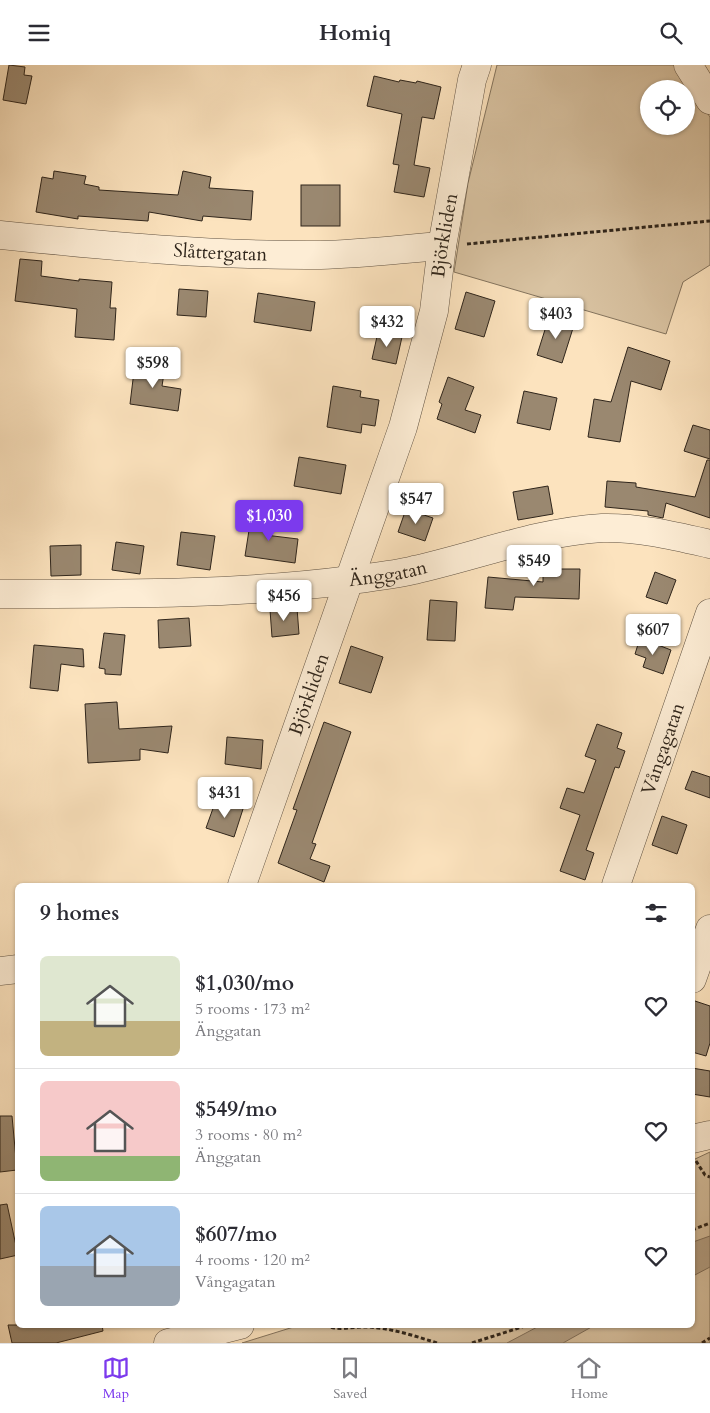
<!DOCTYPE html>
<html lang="en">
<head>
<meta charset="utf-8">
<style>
  body { margin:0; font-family:Cardo,serif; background:#f7f7f7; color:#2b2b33; height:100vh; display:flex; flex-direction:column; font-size:19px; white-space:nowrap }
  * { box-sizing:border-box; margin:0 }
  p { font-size:16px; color:#7c7c81 }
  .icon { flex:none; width:28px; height:28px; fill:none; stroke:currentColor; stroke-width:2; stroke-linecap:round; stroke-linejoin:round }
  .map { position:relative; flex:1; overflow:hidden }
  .sheet { position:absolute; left:15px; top:818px; width:680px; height:445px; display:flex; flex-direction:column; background:#fff; border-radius:8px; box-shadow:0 1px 4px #0004 }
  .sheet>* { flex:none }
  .buttons { position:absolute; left:640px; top:15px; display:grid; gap:10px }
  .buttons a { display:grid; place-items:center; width:55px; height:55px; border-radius:50%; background:#fff; box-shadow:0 1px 4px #0004; font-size:25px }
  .price { position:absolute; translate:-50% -42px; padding:0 11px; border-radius:5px; background:#fff; color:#222; font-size:16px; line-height:32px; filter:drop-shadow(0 1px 2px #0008) }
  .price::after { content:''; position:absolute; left:50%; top:30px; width:15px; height:11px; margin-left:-8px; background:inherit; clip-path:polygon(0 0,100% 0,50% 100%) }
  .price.current { background:#7c3aed; color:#fff }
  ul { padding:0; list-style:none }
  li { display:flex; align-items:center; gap:15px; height:125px; padding:0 25px }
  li+li { border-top:1px solid #e1e1e2 }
  li span { display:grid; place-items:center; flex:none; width:140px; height:100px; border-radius:8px; color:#555 }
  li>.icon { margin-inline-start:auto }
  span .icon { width:60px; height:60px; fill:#fffc; stroke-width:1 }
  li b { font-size:21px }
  h2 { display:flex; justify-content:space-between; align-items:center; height:60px; padding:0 25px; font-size:21px }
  header { display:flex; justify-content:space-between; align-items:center; height:65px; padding:0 25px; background:#fff; font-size:22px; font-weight:800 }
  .tab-bar { display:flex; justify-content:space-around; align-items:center; height:70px; border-top:1px solid #e1e1e2; background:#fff; font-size:14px; color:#7c7c81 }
  .tab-bar a { display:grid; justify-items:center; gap:2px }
  .tab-bar .current { color:#7c3aed }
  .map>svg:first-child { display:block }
  .green { fill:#d9c3a2; stroke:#84745e; fill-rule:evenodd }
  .water { fill:#b6a287; stroke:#80705c }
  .building { fill:#9a8870; stroke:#2f251b }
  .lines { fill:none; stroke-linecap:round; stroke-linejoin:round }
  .minor-casing { stroke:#625444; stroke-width:29 }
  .path { stroke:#2f251b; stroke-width:3; stroke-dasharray:4 2.5; stroke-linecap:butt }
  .minor { stroke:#fdedd5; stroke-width:28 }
  .labels { text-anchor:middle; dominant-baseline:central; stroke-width:4; stroke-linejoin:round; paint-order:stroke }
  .street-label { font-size:19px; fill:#2f251b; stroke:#fdedd5 }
</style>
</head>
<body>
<header><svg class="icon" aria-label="menu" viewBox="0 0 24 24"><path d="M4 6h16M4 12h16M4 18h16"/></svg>Homiq<svg class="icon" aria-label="search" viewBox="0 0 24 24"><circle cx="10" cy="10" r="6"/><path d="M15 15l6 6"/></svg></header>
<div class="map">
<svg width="710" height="1278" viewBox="0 0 710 1278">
  <rect width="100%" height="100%" fill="#fce3be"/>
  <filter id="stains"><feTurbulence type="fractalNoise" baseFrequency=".004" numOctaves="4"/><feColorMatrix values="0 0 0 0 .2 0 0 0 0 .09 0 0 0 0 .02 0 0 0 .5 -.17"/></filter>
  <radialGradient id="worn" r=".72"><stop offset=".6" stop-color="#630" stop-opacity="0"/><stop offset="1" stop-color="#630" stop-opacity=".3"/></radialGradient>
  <!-- green -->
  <g class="green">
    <path d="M497,0h178l35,52v148l-27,17 -17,52 -212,-62 14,-89zM649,24h37v37h-37z"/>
    <polygon points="710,1087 710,1278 242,1278 300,1260 692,1260 693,1095"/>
  </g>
  <!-- water -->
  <g class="water">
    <polygon points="710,1171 710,1202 693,1211 693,1177"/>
    <polygon points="541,1260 595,1260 563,1278 507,1278"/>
  </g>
  <!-- building -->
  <g class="building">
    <polygon points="9,0 25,2 24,10 32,11 26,39 3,35"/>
    <polygon points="374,11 399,17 400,15 416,18 417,16 441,22 434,54 422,52 414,100 430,103 424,132 394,127 399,100 393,99 402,49 367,41"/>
    <polygon points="54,106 86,111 84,119 99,122 99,125 178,130 183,106 211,112 209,123 253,126 251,155 203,151 202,156 149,147 148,156 78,151 78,154 36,147 42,112 53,114"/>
    <rect x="301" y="120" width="39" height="41"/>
    <polygon points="20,194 42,196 41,211 79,216 79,214 112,217 110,243 116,243 114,275 75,272 77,244 15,236"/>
    <polygon points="179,224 208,226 206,252 177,250"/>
    <polygon points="466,227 495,236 484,272 455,264"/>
    <polygon points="258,228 315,237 311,266 254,257"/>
    <polygon points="549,252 574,260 562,298 537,290"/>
    <polygon points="378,267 402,272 396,299 372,294"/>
    <polygon points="628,282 670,296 661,325 631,316 620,377 588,372 594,334 611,337"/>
    <polygon points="135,298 165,302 162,321 181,324 178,346 130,339"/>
    <polygon points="448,312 474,322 465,345 481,350 475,368 437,354 442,339 439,337"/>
    <polygon points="333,321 361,326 360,332 379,335 375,361 362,359 361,368 327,362"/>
    <polygon points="524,326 557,333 550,365 517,358"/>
    <polygon points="693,360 710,365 710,394 684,386"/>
    <polygon points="299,392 346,400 341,429 294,421"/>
    <polygon points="707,395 710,395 710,453 666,438 663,453 648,450 648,446 605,442 607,416 636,418 636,422 695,432"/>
    <polygon points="548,421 553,449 518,455 513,427"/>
    <polygon points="406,444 433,453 425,476 398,467"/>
    <polygon points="252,446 268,448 265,470 298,474 295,498 245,491"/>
    <polygon points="181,467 215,471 210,505 177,500"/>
    <polygon points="116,477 144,481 140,509 112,505"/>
    <polygon points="81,480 81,510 51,511 50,481"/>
    <polygon points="543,497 560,498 560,504 580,504 579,534 515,532 513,545 485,543 488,512 543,517"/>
    <polygon points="655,507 676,515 667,539 646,532"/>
    <polygon points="430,535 457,537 455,576 427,575"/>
    <polygon points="297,543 299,569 272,572 270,545"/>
    <polygon points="189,553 191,581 159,583 158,555"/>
    <polygon points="104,568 125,570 121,610 105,609 105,604 99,603"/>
    <polygon points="640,573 671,585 663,609 643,602 646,593 635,589"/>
    <polygon points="34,580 83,584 84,602 61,599 58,626 30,623"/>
    <polygon points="351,581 383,592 371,628 339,618"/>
    <polygon points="117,637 119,664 172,661 168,688 140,684 140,695 88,698 85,639"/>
    <polygon points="324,657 351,667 312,778 316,779 310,794 330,801 324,817 278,798 297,745 293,744"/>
    <polygon points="597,659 622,668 617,683 625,686 619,703 615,702 586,785 594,788 585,815 560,806 580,750 560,743 567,723 584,728 596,695 585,691"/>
    <polygon points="227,672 263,675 261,704 225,699"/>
    <polygon points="692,706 710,712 710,733 685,724"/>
    <polygon points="216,735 243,744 234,772 206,763"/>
    <polygon points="662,751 687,760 677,789 652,780"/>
    <polygon points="692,935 710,941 710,978 706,991 692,987"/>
    <polygon points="692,1003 710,1006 710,1032 692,1029"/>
    <polygon points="0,1051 12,1051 17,1105 0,1107"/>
    <polygon points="7,1139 18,1190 0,1194 0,1140"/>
    <polygon points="8,1260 102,1260 103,1266 56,1278 12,1278"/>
  </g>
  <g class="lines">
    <!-- minor casing -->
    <g class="minor-casing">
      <g id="minor">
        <polyline points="688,0 710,35"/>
        <path id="s1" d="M0,170c107,11 214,21 321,20 40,-1 81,-6 121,-9"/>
        <path id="s2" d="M0,529c117,0 235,1 351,-14 21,-3 43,-5 63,-10 63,-14 123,-38 188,-42 36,-1 73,8 108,16"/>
        <path id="s3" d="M242,820l161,-458 31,-116 8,-65 30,-166 5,-15"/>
        <path id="s4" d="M616,820l94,-272"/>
        <polyline points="0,906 18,904"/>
        <polyline points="692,914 710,864"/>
        <polyline points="692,1074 710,1070"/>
        <polyline points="168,1278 240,1260"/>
      </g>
    </g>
    <!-- path -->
    <g class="path">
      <polyline points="467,179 710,156"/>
      <polyline points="696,1096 705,1110 710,1112"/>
      <polyline points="692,1165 710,1158"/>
      <path d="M325,1260c13,7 28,1 43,2 23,1 47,9 69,16"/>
      <polyline points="472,1278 528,1260"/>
      <polyline points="702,1278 710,1273"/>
    </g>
    <!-- minor -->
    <use href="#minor" class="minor"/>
  </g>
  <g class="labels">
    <!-- street labels -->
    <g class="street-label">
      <text stroke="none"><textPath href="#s3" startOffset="682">Björkliden</textPath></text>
      <text stroke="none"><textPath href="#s1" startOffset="221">Slåttergatan</textPath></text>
      <text stroke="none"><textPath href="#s2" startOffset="389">Änggatan</textPath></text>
      <text stroke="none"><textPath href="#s3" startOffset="202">Björkliden</textPath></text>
      <text stroke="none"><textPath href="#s4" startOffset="144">Vångagatan</textPath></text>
    </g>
  </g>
  <rect width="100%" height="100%" filter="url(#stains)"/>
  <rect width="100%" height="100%" fill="url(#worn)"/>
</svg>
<div class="buttons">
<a><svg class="icon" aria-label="locate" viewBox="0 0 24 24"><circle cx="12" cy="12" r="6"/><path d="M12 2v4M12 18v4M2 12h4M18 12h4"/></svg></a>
</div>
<b class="price" style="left:556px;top:275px">$403</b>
<b class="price" style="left:387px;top:283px">$432</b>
<b class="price" style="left:153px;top:324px">$598</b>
<b class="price" style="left:416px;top:460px">$547</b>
<b class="price current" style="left:269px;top:477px">$1,030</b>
<b class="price" style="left:534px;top:522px">$549</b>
<b class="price" style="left:284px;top:557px">$456</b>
<b class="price" style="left:653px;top:591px">$607</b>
<b class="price" style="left:225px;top:754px">$431</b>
<section class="sheet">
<h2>9 homes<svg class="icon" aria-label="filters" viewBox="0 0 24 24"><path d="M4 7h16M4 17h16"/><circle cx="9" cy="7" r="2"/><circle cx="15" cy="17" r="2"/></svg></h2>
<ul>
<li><span style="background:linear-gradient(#dfe7d0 65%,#c2b280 0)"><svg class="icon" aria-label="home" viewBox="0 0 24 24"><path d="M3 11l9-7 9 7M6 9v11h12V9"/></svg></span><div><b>$1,030/mo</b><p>5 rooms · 173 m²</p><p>Änggatan</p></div><svg class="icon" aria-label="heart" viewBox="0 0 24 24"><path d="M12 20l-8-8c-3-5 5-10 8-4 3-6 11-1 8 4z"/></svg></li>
<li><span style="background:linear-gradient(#f6c9c9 75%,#8fb573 0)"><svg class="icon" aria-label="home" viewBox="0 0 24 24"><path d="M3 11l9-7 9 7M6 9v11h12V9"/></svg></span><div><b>$549/mo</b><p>3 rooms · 80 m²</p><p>Änggatan</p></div><svg class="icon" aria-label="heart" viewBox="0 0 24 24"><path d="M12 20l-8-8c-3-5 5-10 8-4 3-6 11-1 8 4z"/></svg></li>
<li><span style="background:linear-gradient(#a9c7e8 60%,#9aa5b1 0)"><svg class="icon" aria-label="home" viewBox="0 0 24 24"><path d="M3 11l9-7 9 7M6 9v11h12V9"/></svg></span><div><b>$607/mo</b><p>4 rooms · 120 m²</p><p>Vångagatan</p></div><svg class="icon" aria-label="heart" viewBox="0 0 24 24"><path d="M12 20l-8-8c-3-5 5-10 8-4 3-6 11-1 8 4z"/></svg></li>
</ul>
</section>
</div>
<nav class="tab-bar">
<a class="current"><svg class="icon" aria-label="map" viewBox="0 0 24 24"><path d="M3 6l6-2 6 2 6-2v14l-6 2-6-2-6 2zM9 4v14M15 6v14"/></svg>Map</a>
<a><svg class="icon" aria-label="saved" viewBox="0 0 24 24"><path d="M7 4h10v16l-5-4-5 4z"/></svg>Saved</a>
<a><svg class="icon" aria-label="home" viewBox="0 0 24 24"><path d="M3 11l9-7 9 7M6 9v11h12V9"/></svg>Home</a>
</nav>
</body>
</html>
